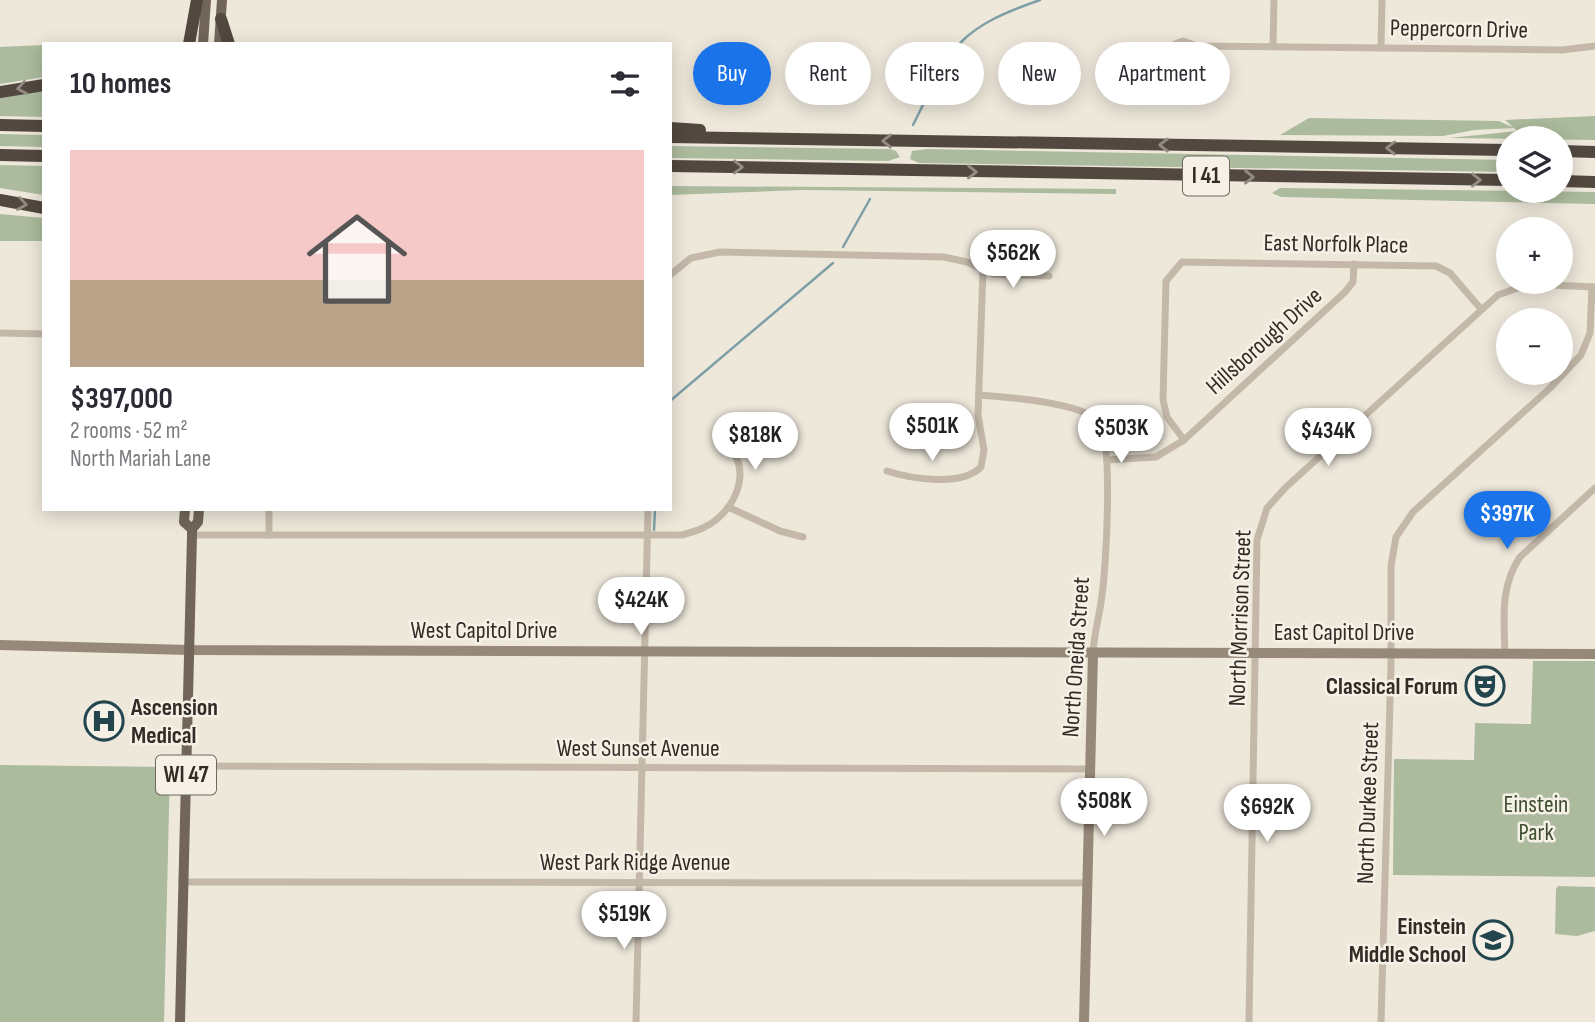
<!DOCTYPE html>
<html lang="en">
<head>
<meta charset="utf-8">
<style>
  body { margin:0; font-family:"Sofia Sans Condensed",sans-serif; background:#f2f2f3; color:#2b2b33; height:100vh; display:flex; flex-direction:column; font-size:26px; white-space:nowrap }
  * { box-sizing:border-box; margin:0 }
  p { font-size:23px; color:#7c7c81 }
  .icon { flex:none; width:38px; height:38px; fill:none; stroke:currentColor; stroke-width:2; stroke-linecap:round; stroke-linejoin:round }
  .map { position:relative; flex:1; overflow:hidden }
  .side { position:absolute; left:42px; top:42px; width:630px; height:469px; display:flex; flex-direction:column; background:#fff; border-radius:0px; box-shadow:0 4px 18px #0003 }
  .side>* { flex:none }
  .hud { position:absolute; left:693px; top:42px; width:665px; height:63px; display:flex; gap:14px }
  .buttons { position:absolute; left:1496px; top:126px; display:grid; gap:14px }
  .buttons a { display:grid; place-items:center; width:77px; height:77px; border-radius:50%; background:#fff; box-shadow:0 4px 18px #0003; font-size:35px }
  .price { position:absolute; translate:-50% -60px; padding:0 16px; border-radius:24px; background:#fff; color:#222; font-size:23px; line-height:46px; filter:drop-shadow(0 2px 4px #0008) }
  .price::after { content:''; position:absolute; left:50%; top:42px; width:21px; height:16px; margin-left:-10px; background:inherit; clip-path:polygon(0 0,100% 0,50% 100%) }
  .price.active { background:#1a73e8; color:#fff }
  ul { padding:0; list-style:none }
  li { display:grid; align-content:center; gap:14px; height:371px; padding:0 28px }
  li span { display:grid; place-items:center; height:217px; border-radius:0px; color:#555 }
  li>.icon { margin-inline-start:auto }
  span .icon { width:126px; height:126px; fill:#fffc; stroke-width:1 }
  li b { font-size:30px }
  h2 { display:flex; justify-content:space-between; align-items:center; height:84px; padding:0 28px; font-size:30px }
  .pill { padding:0 24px; border-radius:32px; background:#fff; box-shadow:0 4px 18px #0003; font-size:24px; line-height:63px }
  .pill.active { background:#1a73e8; color:#fff }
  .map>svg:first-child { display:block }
  .green { fill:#acbb9d }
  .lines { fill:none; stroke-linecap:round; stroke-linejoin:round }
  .stream { stroke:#7e9fa7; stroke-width:2.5 }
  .street { stroke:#c4b9a9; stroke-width:7 }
  .secondary { stroke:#97897a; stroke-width:10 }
  .primary { stroke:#72665a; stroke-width:10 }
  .highway { stroke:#524840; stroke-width:12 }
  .oneway { stroke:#948c82 }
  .labels { text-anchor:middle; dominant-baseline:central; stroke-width:5; stroke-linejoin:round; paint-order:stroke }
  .shield { fill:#f6f1e6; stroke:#6d6760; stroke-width:2 }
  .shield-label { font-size:23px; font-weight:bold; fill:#322c27 }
  .street-label { font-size:24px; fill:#322c27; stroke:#f6f1e6 }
  .poi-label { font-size:24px; font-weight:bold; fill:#322c27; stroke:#f6f1e6; text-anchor:end }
  .park-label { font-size:24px; fill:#3d4d2f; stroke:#f6f1e6 }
</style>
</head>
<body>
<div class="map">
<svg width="1595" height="1022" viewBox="0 0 1595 1022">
  <rect width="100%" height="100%" fill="#eee8db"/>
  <!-- green -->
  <g class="green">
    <polygon points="44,45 44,77 0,84 0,47"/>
    <polygon points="44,90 44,117 0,116 0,98"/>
    <polygon points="1595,116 1595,140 1449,138 1517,131 1505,120"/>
    <polygon points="1309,118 1499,121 1514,128 1474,130 1443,136 1280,135"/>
    <polygon points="0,134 44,135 44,147 0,146"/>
    <polygon points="670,146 890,149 896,151 900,157 888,161 670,158"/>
    <polygon points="927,149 1508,160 1508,172 919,163 910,159 912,151"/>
    <polygon points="0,165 44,166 44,195 0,188"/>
    <polygon points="670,186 1116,189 1116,194 803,190 670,195"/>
    <polygon points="1280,188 1595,192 1595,204 1281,197 1272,193"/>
    <polygon points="0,214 44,218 44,241 0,241"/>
    <polygon points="1533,661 1595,661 1595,877 1393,875 1394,759 1474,760 1475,723 1531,724"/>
    <polygon points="0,765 170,767 164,1022 0,1022"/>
    <polygon points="1558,886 1595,887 1595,931 1577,936 1555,934 1556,889"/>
  </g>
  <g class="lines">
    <!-- stream -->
    <g class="stream">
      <path d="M913,125c39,-78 41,-95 127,-125"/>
      <polyline points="843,247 870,199"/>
      <polyline points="670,401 833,263"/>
      <polyline points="654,530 655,509"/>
    </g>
    <!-- street -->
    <g class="street">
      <polyline points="1197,46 1185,61 1175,58 1172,54 1175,44 1183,41 1197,46 1562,50 1595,46"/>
      <polyline points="1273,46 1274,0"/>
      <polyline points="1381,48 1382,0"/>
      <polyline points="670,275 691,258 720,252 944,257 967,262 994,274 1049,276"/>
      <polyline points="0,333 44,334"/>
      <path d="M979,395c27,2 101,7 119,26 16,16 8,147 4,174 -2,19 -8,38 -9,58"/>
      <polyline points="1184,440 1167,417 1163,400 1166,281 1182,262 1436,266 1450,273 1481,309"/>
      <polyline points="1107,460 1156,457 1184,440 1345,292 1353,282 1354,264"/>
      <path d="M887,471c25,8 74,16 94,-4l3,-17 -6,-35 5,-145"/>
      <polyline points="728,507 780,531 803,537"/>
      <path d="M192,535h490c13,-4 25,-7 35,-16 22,-18 34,-54 9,-73"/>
      <polyline points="269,535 269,509"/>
      <path d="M1505,654c-1,-35 -5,-68 15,-97l75,-69"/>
      <polyline points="186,766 1090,769"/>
      <polyline points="182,882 1087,883"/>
      <polyline points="636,1022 648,509"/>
      <polyline points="1249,1022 1257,540 1267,508 1285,488 1498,295 1529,284 1595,287"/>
      <polyline points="1381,1022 1391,665 1391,566 1396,537 1413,512 1549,389 1581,355 1590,333 1592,287"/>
    </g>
    <!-- secondary -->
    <g class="secondary">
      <polyline points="0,645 189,650 1595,654"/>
      <polyline points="1084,1022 1093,653"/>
    </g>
    <!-- primary -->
    <g class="primary">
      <polyline points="203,44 206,0"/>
      <polyline points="219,44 222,0"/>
      <polyline points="185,509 184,522 192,529"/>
      <polyline points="180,1022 192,535 192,529 198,522 199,509"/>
    </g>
    <!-- highway -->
    <g class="highway">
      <polyline points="221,19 229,44"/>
      <polyline points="189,44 197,0"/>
      <polyline points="0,92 44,85"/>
      <polyline points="0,125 44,126"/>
      <polyline points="670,128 700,130"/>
      <polyline points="670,137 1508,150"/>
      <polyline points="1561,151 1595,152"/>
      <polyline points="0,155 44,156"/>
      <polyline points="670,166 1508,180"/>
      <polyline points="1561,181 1595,182"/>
      <polyline points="0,200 44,208"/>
    </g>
  </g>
  <!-- one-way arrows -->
  <defs><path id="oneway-chevron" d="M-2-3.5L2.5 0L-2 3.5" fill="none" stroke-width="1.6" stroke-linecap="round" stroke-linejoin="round" transform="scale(1.75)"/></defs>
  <g class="oneway">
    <use href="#oneway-chevron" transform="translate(22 88) rotate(170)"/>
    <use href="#oneway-chevron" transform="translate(887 141) rotate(-179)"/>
    <use href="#oneway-chevron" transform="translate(1164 145) rotate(-179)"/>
    <use href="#oneway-chevron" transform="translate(1391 148) rotate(-179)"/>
    <use href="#oneway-chevron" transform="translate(738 167) rotate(1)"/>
    <use href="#oneway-chevron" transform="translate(972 172) rotate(1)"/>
    <use href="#oneway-chevron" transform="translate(1249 177) rotate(1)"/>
    <use href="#oneway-chevron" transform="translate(1476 180) rotate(1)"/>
    <use href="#oneway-chevron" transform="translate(22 204) rotate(10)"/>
  </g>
  <!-- icons -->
  <defs>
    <g id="theatre-ring" transform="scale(2.0125)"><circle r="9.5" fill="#f6f1e6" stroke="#23454e" stroke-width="1.5"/><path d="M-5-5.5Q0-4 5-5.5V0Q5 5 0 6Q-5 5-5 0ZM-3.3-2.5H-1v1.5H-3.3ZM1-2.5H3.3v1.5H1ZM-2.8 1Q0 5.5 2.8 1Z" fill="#23454e"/></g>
    <g id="hospital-ring" transform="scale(2.0125)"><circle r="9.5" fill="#f6f1e6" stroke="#23454e" stroke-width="1.5"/><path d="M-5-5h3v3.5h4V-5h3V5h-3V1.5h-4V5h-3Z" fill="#23454e"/></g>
    <g id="school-ring" transform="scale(2.0125)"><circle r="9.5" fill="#f6f1e6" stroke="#23454e" stroke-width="1.5"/><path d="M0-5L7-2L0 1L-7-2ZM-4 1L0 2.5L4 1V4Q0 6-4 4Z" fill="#23454e"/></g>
  </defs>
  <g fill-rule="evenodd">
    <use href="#theatre-ring" x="1485" y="686"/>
    <use href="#hospital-ring" x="104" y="721"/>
    <use href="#school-ring" x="1493" y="940"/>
  </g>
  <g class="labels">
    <!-- shield labels -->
    <g class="shield">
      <rect x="1183" y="156.5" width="46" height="39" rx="5"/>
      <rect x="156" y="755.5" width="60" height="39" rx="5"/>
    </g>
    <g class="shield-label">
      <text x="1206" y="176">I 41</text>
      <text x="186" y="775">WI 47</text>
    </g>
    <!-- street labels -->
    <g class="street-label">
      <text transform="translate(1459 29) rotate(1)">Peppercorn Drive</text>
      <text transform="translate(1336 244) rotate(1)">East Norfolk Place</text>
      <text transform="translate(1264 341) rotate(-42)">Hillsborough Drive</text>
      <text transform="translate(1240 618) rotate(-88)">North Morrison Street</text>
      <text x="484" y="630">West Capitol Drive</text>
      <text x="1344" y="632">East Capitol Drive</text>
      <text transform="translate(1076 657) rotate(-86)">North Oneida Street</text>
      <text x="638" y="748">West Sunset Avenue</text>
      <text transform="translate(1368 803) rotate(-88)">North Durkee Street</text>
      <text x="635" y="862">West Park Ridge Avenue</text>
    </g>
    <!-- poi labels -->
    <g class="poi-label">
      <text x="1458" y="686">Classical Forum</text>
      <text x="131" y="707" text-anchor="start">Ascension<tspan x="131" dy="28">Medical</tspan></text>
      <text x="1466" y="926">Einstein<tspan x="1466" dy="28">Middle School</tspan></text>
    </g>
    <!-- park labels -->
    <g class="park-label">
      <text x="1536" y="804">Einstein<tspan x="1536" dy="28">Park</tspan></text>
    </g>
  </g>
</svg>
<div class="buttons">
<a><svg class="icon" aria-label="layers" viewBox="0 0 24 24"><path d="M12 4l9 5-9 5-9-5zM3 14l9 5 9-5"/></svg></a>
<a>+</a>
<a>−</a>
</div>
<b class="price" style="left:1013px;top:290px">$562K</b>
<b class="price" style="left:932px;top:463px">$501K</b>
<b class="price" style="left:1121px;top:465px">$503K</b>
<b class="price" style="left:1328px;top:468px">$434K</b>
<b class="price" style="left:755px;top:472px">$818K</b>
<b class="price active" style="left:1507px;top:551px">$397K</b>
<b class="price" style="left:641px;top:637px">$424K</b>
<b class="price" style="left:1104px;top:838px">$508K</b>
<b class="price" style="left:1267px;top:844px">$692K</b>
<b class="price" style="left:624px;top:951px">$519K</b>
<div class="hud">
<a class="pill active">Buy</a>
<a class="pill">Rent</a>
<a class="pill">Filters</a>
<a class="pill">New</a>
<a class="pill">Apartment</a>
</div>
<section class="side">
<h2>10 homes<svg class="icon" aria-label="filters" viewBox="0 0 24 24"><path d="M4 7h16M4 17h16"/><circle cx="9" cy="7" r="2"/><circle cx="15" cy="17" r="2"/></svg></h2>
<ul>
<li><span style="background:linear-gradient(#f6c9c9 60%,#b9a48a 0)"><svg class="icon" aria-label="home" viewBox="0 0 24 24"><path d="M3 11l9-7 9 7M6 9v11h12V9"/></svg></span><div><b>$397,000</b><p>2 rooms · 52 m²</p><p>North Mariah Lane</p></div></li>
</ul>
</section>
</div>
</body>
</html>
